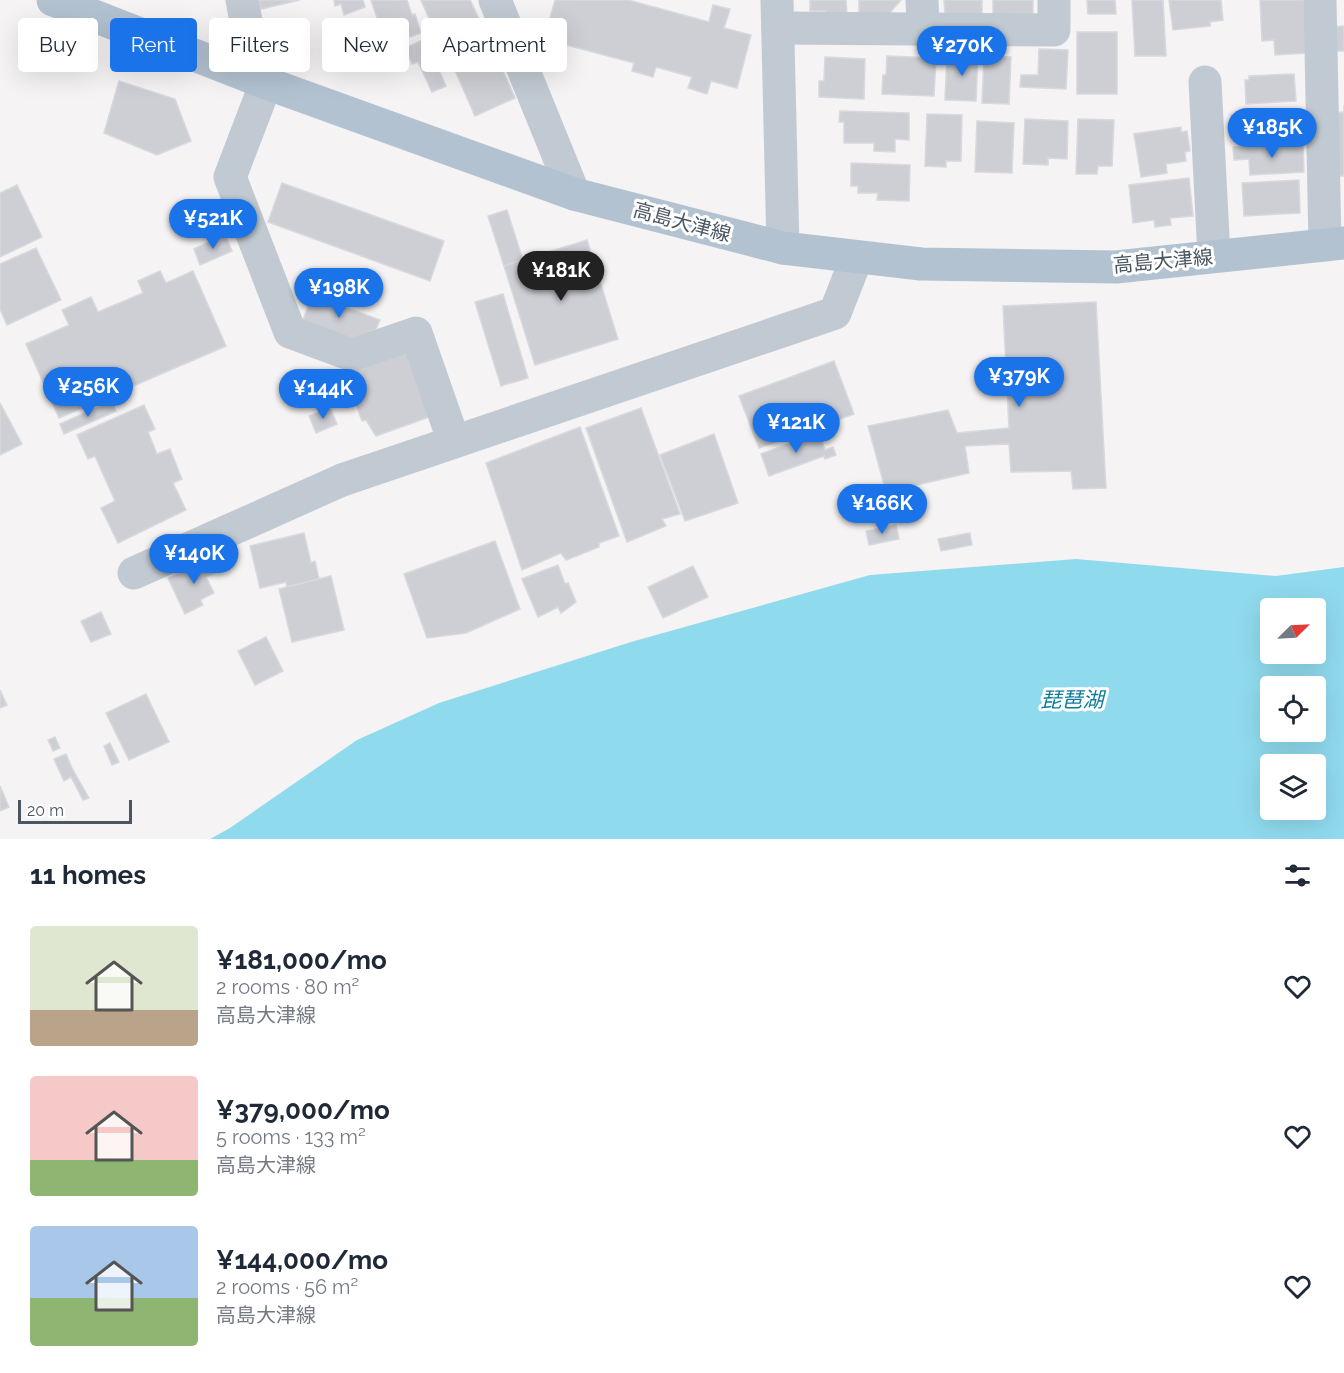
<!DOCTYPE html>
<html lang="en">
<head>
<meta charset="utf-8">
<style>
  body { margin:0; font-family:Raleway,"Noto Sans JP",sans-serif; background:#f2f2f3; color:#1f2937; height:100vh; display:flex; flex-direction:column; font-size:22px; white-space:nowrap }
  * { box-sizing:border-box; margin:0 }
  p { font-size:20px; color:#747a83 }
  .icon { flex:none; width:33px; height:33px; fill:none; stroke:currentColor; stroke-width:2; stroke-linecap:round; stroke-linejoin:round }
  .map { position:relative; height:839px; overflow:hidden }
  .panel { display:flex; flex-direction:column; background:#fff; flex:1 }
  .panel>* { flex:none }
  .top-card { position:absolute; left:18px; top:18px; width:600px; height:54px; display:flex; gap:12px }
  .needle { width:39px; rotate:66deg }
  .controls { position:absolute; left:1260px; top:598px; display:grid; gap:12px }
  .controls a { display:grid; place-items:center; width:66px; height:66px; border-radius:6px; background:#fff; box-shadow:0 6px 24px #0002; font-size:30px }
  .scale { position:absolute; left:18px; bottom:15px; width:114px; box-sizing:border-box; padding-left:6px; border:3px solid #4a5661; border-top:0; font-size:16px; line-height:21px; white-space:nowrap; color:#4a5661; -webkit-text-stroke:4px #fff; paint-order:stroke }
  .price { position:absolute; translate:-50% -51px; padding:0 14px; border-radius:21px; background:#1a73e8; color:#fff; font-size:20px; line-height:39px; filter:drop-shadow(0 2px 3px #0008) }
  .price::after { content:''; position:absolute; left:50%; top:36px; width:18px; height:14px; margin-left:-9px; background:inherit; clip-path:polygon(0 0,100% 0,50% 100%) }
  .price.current { background:#222; color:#fff }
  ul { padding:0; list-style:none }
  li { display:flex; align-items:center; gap:18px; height:150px; padding:0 30px }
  li span { display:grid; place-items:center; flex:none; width:168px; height:120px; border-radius:6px; color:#555 }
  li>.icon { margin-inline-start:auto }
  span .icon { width:72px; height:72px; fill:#fffc; stroke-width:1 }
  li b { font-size:26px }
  h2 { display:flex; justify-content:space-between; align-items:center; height:72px; padding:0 30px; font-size:26px }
  .chip { padding:0 21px; border-radius:6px; background:#fff; box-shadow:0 6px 24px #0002; font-size:21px; line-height:54px }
  .chip.current { background:#1a73e8; color:#fff }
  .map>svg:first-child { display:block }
  .water { fill:#90daee; fill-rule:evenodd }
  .building { fill:#cdcfd5; stroke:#d7d9de; stroke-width:1.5 }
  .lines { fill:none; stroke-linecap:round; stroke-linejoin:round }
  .minor { stroke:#c1cad2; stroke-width:33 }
  .major { stroke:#b3c2d1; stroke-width:33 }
  .labels { text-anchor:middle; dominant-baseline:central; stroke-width:6; stroke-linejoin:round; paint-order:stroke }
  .street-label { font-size:20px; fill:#4a5661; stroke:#fff }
  .water-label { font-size:21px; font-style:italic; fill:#0c7c9b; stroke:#fff }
</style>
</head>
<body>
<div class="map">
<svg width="1344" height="839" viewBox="0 0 1344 839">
  <rect width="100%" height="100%" fill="#f5f3f3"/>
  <!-- water -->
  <path class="water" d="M1076,559l200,17 68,-9v272h-1134l20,-11 127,-88 82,-37 192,-61 239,-67zM1270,609h46v45h-46zM1270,687h46v45h-46zM1270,765h46v45h-46z"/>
  <!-- building -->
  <g class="building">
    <polygon points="259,0 300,0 261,9"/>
    <polygon points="334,0 363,0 365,7 344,15 341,4 335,6"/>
    <polygon points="371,0 407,0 412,15 415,14 421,33 386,45"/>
    <polygon points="421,0 470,0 485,32 443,51"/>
    <polygon points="555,0 628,0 709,22 713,5 730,9 724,28 751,35 737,88 711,81 707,94 688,88 692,77 656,67 653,77 632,71 634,63 544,39"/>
    <polygon points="810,0 846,0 847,14 826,14 826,11 810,11"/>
    <polygon points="859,0 901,0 888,15 859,15"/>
    <polygon points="944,0 982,0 982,14 945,14"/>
    <polygon points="993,0 1033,0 1033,17 993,18"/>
    <polygon points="1087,0 1115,0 1116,14 1088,14"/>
    <polygon points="1132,0 1163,0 1166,56 1135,56"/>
    <polygon points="1169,0 1221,0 1223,20 1210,22 1210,26 1173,30"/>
    <polygon points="1260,0 1304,0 1307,53 1275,55 1274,40 1262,41"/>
    <polygon points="1344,26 1344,51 1333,51 1331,27"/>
    <rect x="1077" y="32" width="40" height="62"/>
    <polygon points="425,39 446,86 432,92 418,62 412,64 405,48"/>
    <polygon points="490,41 515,98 475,116 450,59"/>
    <polygon points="1039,49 1068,50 1066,89 1020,87 1021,75 1038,75"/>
    <polygon points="947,53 978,54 976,101 945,100"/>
    <polygon points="887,56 936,58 934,96 882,94 883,75 886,75"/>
    <polygon points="984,56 1011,57 1009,104 982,103"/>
    <polygon points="825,57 865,59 864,99 819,97 819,81 824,81"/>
    <polygon points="1294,74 1296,101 1246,104 1245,80 1249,80 1249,76"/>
    <polygon points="119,81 175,99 191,141 157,155 104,133"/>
    <polygon points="1344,105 1344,176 1337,176 1334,113 1344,112"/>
    <polygon points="1299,109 1301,134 1245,137 1244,123 1232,124 1231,115 1244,114 1244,112"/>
    <polygon points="840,111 909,113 909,140 895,139 895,152 874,151 874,143 844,143 844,122 839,122"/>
    <polygon points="927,114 962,115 961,161 946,161 946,167 925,166"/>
    <polygon points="1025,119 1068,121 1067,159 1048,158 1048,165 1023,164"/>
    <polygon points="1078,119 1114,120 1112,166 1098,166 1097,174 1076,174"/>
    <polygon points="977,121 1014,123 1012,173 975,172"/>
    <polygon points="1181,127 1181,132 1187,131 1190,151 1185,152 1186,161 1166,164 1167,173 1141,177 1134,134"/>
    <polygon points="1303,144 1304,172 1250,175 1249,159 1234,160 1233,147"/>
    <polygon points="851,163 910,165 909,201 877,200 878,193 858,193 858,186 851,186"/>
    <polygon points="1189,178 1193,216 1170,218 1171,225 1155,227 1154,220 1133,223 1129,185"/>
    <polygon points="1299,180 1300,213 1244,216 1242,183"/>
    <polygon points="282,183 444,241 430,281 268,222"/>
    <polygon points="17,185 42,237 0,257 0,193"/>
    <polygon points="507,210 523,260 504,266 488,216"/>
    <polygon points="225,234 232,251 200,265 194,249"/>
    <polygon points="587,240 618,339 535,365 504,266"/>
    <polygon points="36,248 61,300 7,325 0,309 0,264"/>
    <polygon points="160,271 166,283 193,271 226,346 59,418 26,344 69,325 62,310 91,297 98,312 143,293 138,281"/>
    <polygon points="503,294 528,378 501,386 475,302"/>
    <polygon points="312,295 380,320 376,329 354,339 303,320"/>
    <polygon points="1096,302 1106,488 1073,489 1071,471 1011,472 1009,444 965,446 969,473 886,492 868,426 948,410 957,433 1009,428 1003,306"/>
    <polygon points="406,352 429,417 376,436 366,420 362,421 345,374"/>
    <polygon points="834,361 854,414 759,448 739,396"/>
    <polygon points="112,401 116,411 64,434 60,424"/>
    <polygon points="0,403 22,444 0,455"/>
    <polygon points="144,405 155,429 148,432 157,454 170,449 182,479 173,483 186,510 118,543 101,508 115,501 95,456 88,459 77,435"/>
    <polygon points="330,408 337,424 316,433 309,416"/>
    <polygon points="641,408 680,514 662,519 666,526 627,542 586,428"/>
    <polygon points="580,427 619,536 599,543 599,547 566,560 561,553 522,570 486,463"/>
    <polygon points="819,433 825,450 833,447 836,455 825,459 824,456 769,476 761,454"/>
    <polygon points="714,434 738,503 685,521 660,455"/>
    <polygon points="896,525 899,539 869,545 866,531"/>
    <polygon points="304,533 311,563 315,561 319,579 287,587 286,582 260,588 250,546"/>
    <polygon points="970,533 972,545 941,551 938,539"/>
    <polygon points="495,541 520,609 466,633 427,638 404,574"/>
    <polygon points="219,560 224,569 206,577 214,593 200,600 203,605 185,614 168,578 201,562 204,567"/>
    <polygon points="558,565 565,584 568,583 576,602 561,613 558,607 538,617 522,579"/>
    <polygon points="693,566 708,597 663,618 648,587"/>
    <polygon points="331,576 344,630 292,642 279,589"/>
    <polygon points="101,612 111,634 91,642 81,621"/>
    <polygon points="266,637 283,671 255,685 238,651"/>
    <polygon points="0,690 7,705 0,708"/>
    <polygon points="146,694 169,742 129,760 106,713"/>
    <polygon points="55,737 60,748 53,751 48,740"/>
    <polygon points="110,743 119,762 112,765 104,746"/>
    <polygon points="66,754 72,768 89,798 83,800 71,777 64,781 54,759"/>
    <polygon points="0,786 9,807 0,811"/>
  </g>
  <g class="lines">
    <!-- minor -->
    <g class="minor">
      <polyline points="242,0 257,79"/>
      <polyline points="495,0 574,194"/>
      <polyline points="777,0 783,248"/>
      <polyline points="922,0 923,29"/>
      <polyline points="1320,0 1325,245"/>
      <polyline points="778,28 1054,30 1054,0"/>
      <polyline points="1205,82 1214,256"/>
      <polyline points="266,83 230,177 290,332 352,355 416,333 454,442"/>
      <polyline points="134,573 342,480 835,313 857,257"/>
    </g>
    <!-- major -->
    <polyline class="major" points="53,0 266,83 574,194 783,248 921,264 1116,267 1344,243"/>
  </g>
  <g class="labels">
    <!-- street labels -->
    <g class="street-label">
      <text transform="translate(682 222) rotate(15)">高島大津線</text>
      <text transform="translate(1163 261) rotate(-5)">高島大津線</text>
    </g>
    <!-- water labels -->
    <g class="water-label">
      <text x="1072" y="699">琵琶湖</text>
    </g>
  </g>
</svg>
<div class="controls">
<a><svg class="needle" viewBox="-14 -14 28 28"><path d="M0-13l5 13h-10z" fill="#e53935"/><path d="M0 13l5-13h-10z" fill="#747a83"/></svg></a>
<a><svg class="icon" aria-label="locate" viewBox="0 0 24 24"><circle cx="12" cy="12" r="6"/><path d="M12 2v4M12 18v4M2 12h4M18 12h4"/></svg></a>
<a><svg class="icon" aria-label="layers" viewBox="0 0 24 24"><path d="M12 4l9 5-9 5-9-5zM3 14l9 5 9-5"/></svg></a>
</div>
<div class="scale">20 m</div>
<b class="price" style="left:962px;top:77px">¥270K</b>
<b class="price" style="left:1272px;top:159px">¥185K</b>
<b class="price" style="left:213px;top:250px">¥521K</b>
<b class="price current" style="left:561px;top:302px">¥181K</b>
<b class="price" style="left:339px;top:319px">¥198K</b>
<b class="price" style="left:1019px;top:408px">¥379K</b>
<b class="price" style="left:88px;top:418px">¥256K</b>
<b class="price" style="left:323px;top:420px">¥144K</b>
<b class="price" style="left:796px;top:454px">¥121K</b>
<b class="price" style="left:882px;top:535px">¥166K</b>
<b class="price" style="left:194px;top:585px">¥140K</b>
<div class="top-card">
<a class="chip">Buy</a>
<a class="chip current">Rent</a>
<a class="chip">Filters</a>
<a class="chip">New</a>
<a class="chip">Apartment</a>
</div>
</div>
<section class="panel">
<h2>11 homes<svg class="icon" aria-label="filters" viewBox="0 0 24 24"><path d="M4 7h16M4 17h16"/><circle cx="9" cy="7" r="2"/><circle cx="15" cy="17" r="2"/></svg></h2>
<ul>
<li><span style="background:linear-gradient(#dfe7d0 70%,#b9a48a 0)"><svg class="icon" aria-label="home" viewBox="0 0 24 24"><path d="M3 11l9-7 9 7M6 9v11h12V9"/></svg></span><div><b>¥181,000/mo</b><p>2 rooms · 80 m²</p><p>高島大津線</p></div><svg class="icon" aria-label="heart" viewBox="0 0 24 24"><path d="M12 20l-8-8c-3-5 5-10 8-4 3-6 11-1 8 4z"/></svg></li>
<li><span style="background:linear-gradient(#f6c9c9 70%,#8fb573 0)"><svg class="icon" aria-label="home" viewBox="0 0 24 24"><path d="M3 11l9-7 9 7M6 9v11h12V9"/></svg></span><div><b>¥379,000/mo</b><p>5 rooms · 133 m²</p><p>高島大津線</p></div><svg class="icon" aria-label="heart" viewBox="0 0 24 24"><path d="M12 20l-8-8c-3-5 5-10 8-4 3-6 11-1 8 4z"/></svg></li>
<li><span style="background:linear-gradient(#a9c7e8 60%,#8fb573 0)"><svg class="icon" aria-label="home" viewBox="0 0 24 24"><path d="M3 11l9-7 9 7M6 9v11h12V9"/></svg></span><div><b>¥144,000/mo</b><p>2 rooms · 56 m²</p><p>高島大津線</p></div><svg class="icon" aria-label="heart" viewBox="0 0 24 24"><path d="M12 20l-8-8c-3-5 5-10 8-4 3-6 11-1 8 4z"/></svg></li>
</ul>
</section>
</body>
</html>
